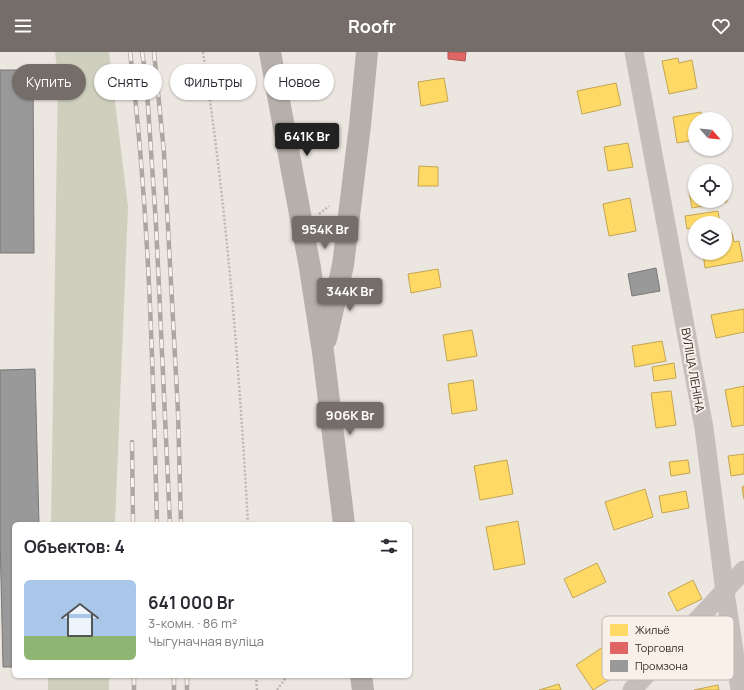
<!DOCTYPE html>
<html lang="ru">
<head>
<meta charset="utf-8">
<style>
  body { margin:0; font-family:Manrope,sans-serif; background:#f7f7f7; color:#2b2b33; height:100vh; display:flex; flex-direction:column; font-size:15px; white-space:nowrap }
  * { box-sizing:border-box; margin:0 }
  p { font-size:13px; color:#7c7c81 }
  .icon { flex:none; width:22px; height:22px; fill:none; stroke:currentColor; stroke-width:2; stroke-linecap:round; stroke-linejoin:round }
  .map { position:relative; flex:1; overflow:hidden }
  .panel { position:absolute; left:12px; top:470px; width:400px; height:156px; display:flex; flex-direction:column; background:#fff; border-radius:6px; box-shadow:0 1px 3px #0004 }
  .panel>* { flex:none }
  .top-card { position:absolute; left:12px; top:12px; width:400px; height:36px; display:flex; gap:8px }
  .needle { width:26px; rotate:117deg }
  .controls { position:absolute; left:688px; top:60px; display:grid; gap:8px }
  .controls a { display:grid; place-items:center; width:44px; height:44px; border-radius:50%; background:#fff; box-shadow:0 1px 3px #0004; font-size:20px }
  .price { position:absolute; translate:-50% -34px; padding:0 9px; border-radius:4px; background:#756d69; color:#fff; font-size:13px; line-height:26px; filter:drop-shadow(0 1px 2px #0008) }
  .price::after { content:''; position:absolute; left:50%; top:24px; width:12px; height:9px; margin-left:-6px; background:inherit; clip-path:polygon(0 0,100% 0,50% 100%) }
  .price.active { background:#222; color:#fff }
  ul { padding:0; list-style:none }
  li { display:flex; align-items:center; gap:12px; height:100px; padding:0 12px }
  li span { display:grid; place-items:center; flex:none; width:112px; height:80px; border-radius:6px; color:#555 }
  li>.icon { margin-inline-start:auto }
  span .icon { width:48px; height:48px; fill:#fffc; stroke-width:1 }
  li b { font-size:17px }
  h2 { display:flex; justify-content:space-between; align-items:center; height:48px; padding:0 12px; font-size:17px }
  .tag { padding:0 14px; border-radius:18px; background:#fff; box-shadow:0 1px 3px #0004; font-size:14px; line-height:36px }
  .tag.active { background:#756d69; color:#fff }
  header { display:flex; justify-content:space-between; align-items:center; height:52px; padding:0 12px; background:#756d69; color:#fff; font-size:18px; font-weight:700 }
  .map>svg:first-child { display:block }
  .green { fill:#cecfbd }
  .homes { fill:#ffd966; stroke:#c2a554 }
  .shops { fill:#e06666; stroke:#ad5554 }
  .industry { fill:#999; stroke:#7b7877 }
  .lines { fill:none; stroke-linecap:round; stroke-linejoin:round }
  .path { stroke:#beb7b3; stroke-width:2.5; stroke-dasharray:2 2; stroke-linecap:butt }
  .street { stroke:#c5beba; stroke-width:19 }
  .secondary { stroke:#b6afab; stroke-width:22 }
  .rail-casing { stroke:#ada7a4; stroke-width:4.5 }
  .rail { stroke:#f8f0e9; stroke-width:3; stroke-dasharray:9; stroke-linecap:butt }
  .labels { text-anchor:middle; dominant-baseline:central; stroke-width:4; stroke-linejoin:round; paint-order:stroke }
  .street-label { font-size:12px; fill:#352c29; stroke:#f8f0e9 }
  .key { fill:#f8f0e9; stroke:#beb5af; stroke-width:1 }
  .key-label { font-size:11px; fill:#352c29 }
</style>
</head>
<body>
<header><svg class="icon" aria-label="menu" viewBox="0 0 24 24"><path d="M4 6h16M4 12h16M4 18h16"/></svg>Roofr<svg class="icon" aria-label="heart" viewBox="0 0 24 24"><path d="M12 20l-8-8c-3-5 5-10 8-4 3-6 11-1 8 4z"/></svg></header>
<div class="map">
<svg width="744" height="638" viewBox="0 0 744 638">
  <rect width="100%" height="100%" fill="#ece6e1"/>
  <!-- green -->
  <g class="green">
    <polygon points="55,0 109,0 128,155 115,472 51,472 58,24"/>
    <rect x="48" y="624" width="61" height="14"/>
  </g>
  <!-- homes -->
  <g class="homes">
    <polygon points="678,6 679,11 692,8 697,36 669,42 662,9"/>
    <polygon points="444,26 448,49 421,54 418,30"/>
    <polygon points="616,31 621,53 582,62 577,39"/>
    <polygon points="701,60 702,67 695,67 695,88 677,91 673,65"/>
    <polygon points="628,91 633,115 608,119 604,95"/>
    <polygon points="419,114 438,115 438,134 418,134"/>
    <polygon points="725,137 727,150 692,156 689,139 695,138 695,149 725,149"/>
    <polygon points="630,146 636,179 609,184 603,152"/>
    <polygon points="718,159 720,171 695,171 695,175 687,177 685,164"/>
    <polygon points="732,181 734,190 739,189 743,209 705,216 703,201 725,201 725,182"/>
    <polygon points="438,217 441,235 411,241 408,222"/>
    <polygon points="744,257 744,280 716,286 711,263"/>
    <polygon points="472,278 477,304 447,309 443,283"/>
    <polygon points="662,289 666,309 635,315 632,294"/>
    <polygon points="674,311 676,326 654,329 652,315"/>
    <polygon points="473,328 477,358 452,362 448,332"/>
    <polygon points="744,334 744,373 732,375 725,338"/>
    <polygon points="671,339 676,373 656,376 651,341"/>
    <polygon points="744,402 744,422 731,424 728,404"/>
    <polygon points="507,408 513,442 480,448 474,414"/>
    <polygon points="688,408 690,421 671,424 669,410"/>
    <polygon points="744,434 744,447 742,435"/>
    <polygon points="645,437 653,465 614,478 605,450"/>
    <polygon points="686,439 689,456 662,461 659,444"/>
    <polygon points="518,469 525,512 494,518 486,475"/>
    <polygon points="597,511 606,530 573,546 564,527"/>
    <polygon points="693,528 702,547 677,559 668,541"/>
    <polygon points="603,595 620,621 593,638 576,613"/>
    <polygon points="559,632 561,638 539,638"/>
    <polygon points="718,633 719,638 694,638"/>
  </g>
  <!-- shops -->
  <polygon class="shops" points="448,0 466,0 465,9 448,7"/>
  <!-- industry -->
  <g class="industry">
    <polygon points="0,18 33,18 34,201 0,201"/>
    <polygon points="656,216 660,239 632,244 628,222"/>
    <polygon points="35,317 39,472 14,472 14,615 3,615 0,485 0,318"/>
  </g>
  <g class="lines">
    <!-- path -->
    <g class="path">
      <path d="M203,0c24,158 36,313 45,472"/>
      <polyline points="319,162 329,154"/>
      <polyline points="256,624 257,638"/>
      <polyline points="277,638 287,624"/>
    </g>
    <!-- street -->
    <g class="street">
      <polyline points="634,0 704,376 725,540 740,638"/>
      <polyline points="632,638 744,518"/>
    </g>
    <!-- secondary -->
    <g class="secondary">
      <polyline points="270,0 310,216 323,300 344,472"/>
      <polyline points="326,287 343,213 360,73 367,0"/>
      <polyline points="361,624 363,638"/>
    </g>
    <!-- rail casing -->
    <g class="rail-casing">
      <g id="rail">
        <path d="M130,0c19,156 23,315 27,472"/>
        <polyline points="142,0 146,25 156,172 170,472"/>
        <polyline points="154,0 164,101 178,360 181,472"/>
        <polyline points="132,390 133,472"/>
        <polyline points="134,624 134,638"/>
        <polyline points="174,624 174,638"/>
        <polyline points="187,624 187,638"/>
      </g>
    </g>
    <!-- rail -->
    <use href="#rail" class="rail"/>
  </g>
  <g class="labels">
    <!-- street labels -->
    <g class="street-label">
      <text transform="translate(693 318) rotate(80)">ВУЛІЦА ЛЕНІНА</text>
    </g>
  </g>
  <!-- legend -->
  <rect x="602" y="564" width="132" height="64" rx="6" class="key"/>
  <rect x="610" y="572" width="18" height="12" fill="#ffd966"/>
  <rect x="610" y="590" width="18" height="12" fill="#e06666"/>
  <rect x="610" y="608" width="18" height="12" fill="#999"/>
  <g class="key-label">
    <text x="635" y="582">Жильё</text>
    <text x="635" y="600">Торговля</text>
    <text x="635" y="618">Промзона</text>
  </g>
</svg>
<div class="controls">
<a><svg class="needle" viewBox="-14 -14 28 28"><path d="M0-13l5 13h-10z" fill="#e53935"/><path d="M0 13l5-13h-10z" fill="#7c7c81"/></svg></a>
<a><svg class="icon" aria-label="locate" viewBox="0 0 24 24"><circle cx="12" cy="12" r="6"/><path d="M12 2v4M12 18v4M2 12h4M18 12h4"/></svg></a>
<a><svg class="icon" aria-label="layers" viewBox="0 0 24 24"><path d="M12 4l9 5-9 5-9-5zM3 14l9 5 9-5"/></svg></a>
</div>
<b class="price active" style="left:307px;top:105px">641K Br</b>
<b class="price" style="left:325px;top:198px">954K Br</b>
<b class="price" style="left:350px;top:260px">344K Br</b>
<b class="price" style="left:350px;top:384px">906K Br</b>
<div class="top-card">
<a class="tag active">Купить</a>
<a class="tag">Снять</a>
<a class="tag">Фильтры</a>
<a class="tag">Новое</a>
</div>
<section class="panel">
<h2>Объектов: 4<svg class="icon" aria-label="filters" viewBox="0 0 24 24"><path d="M4 7h16M4 17h16"/><circle cx="9" cy="7" r="2"/><circle cx="15" cy="17" r="2"/></svg></h2>
<ul>
<li><span style="background:linear-gradient(#a9c7e8 70%,#8fb573 0)"><svg class="icon" aria-label="home" viewBox="0 0 24 24"><path d="M3 11l9-7 9 7M6 9v11h12V9"/></svg></span><div><b>641 000 Br</b><p>3-комн. · 86 m²</p><p>Чыгуначная вуліца</p></div></li>
</ul>
</section>
</div>
</body>
</html>
